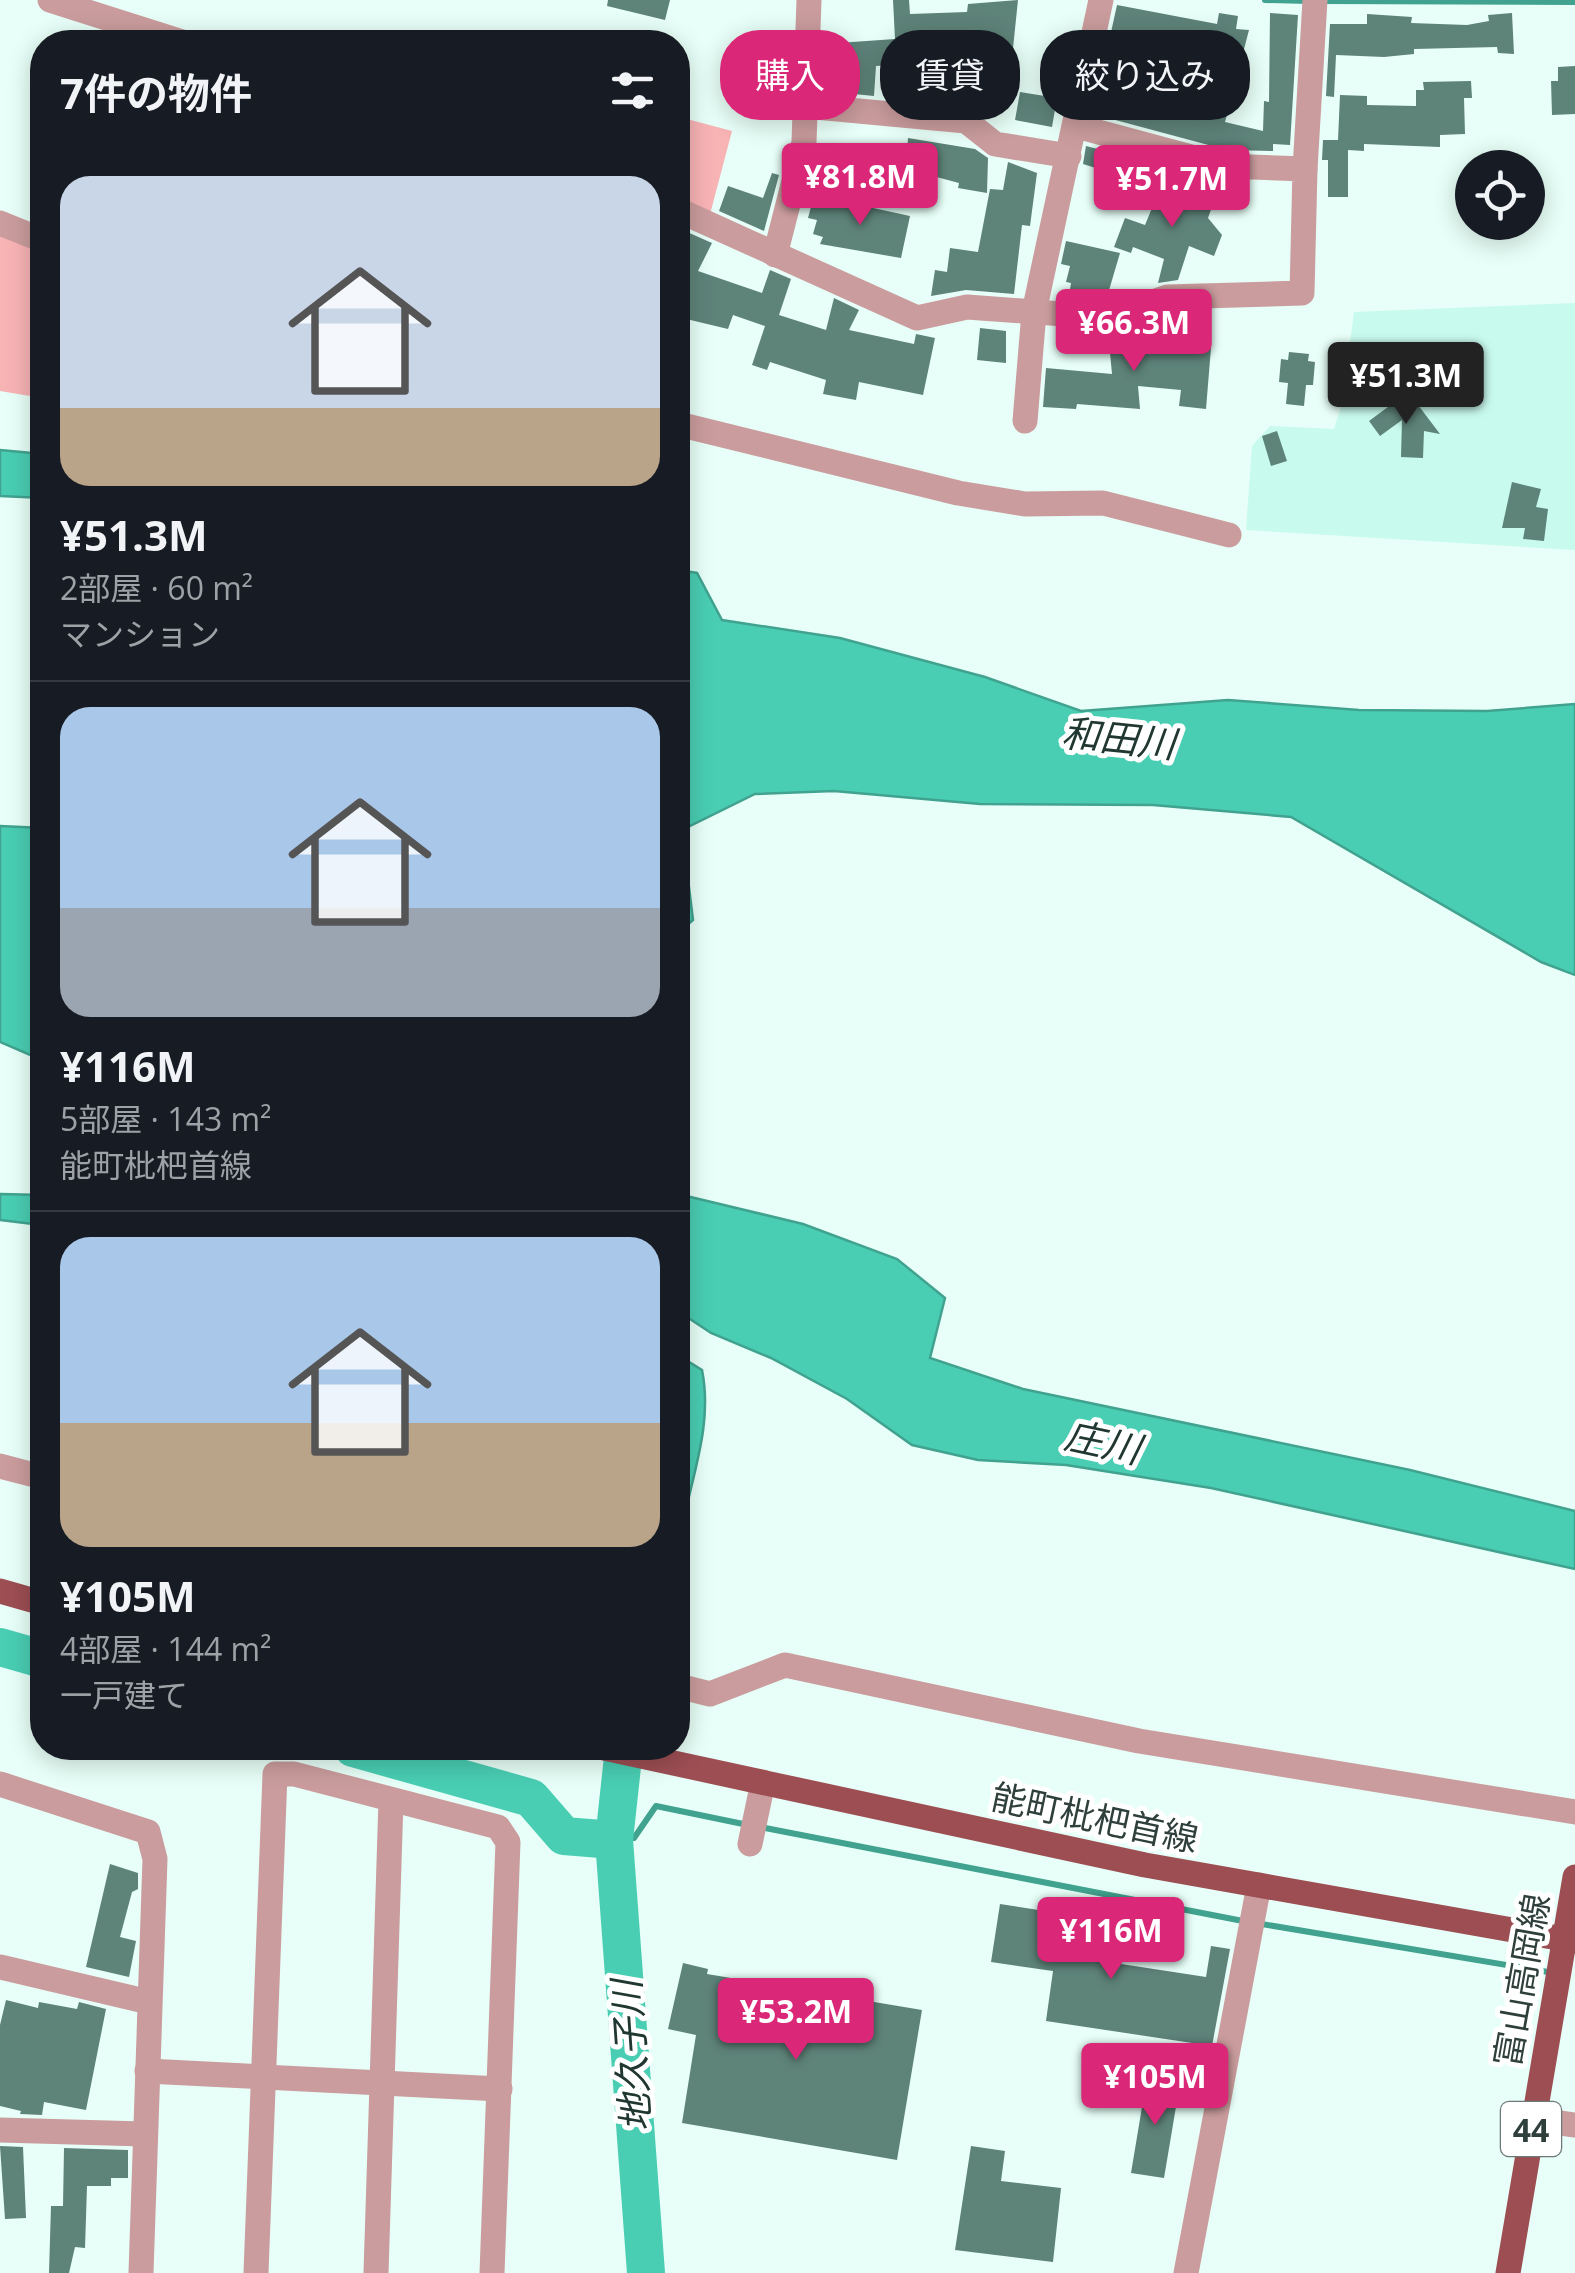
<!DOCTYPE html>
<html lang="ja">
<head>
<meta charset="utf-8">
<style>
  body { margin:0; font-family:"Open Sans","Noto Sans JP",sans-serif; background:#242831; color:#f1f3f6; height:100vh; display:flex; flex-direction:column; font-size:38px; white-space:nowrap }
  * { box-sizing:border-box; margin:0 }
  p { font-size:32px; color:#9ea1a6 }
  .icon { flex:none; width:55px; height:55px; fill:none; stroke:currentColor; stroke-width:2; stroke-linecap:round; stroke-linejoin:round }
  .map { position:relative; flex:1; overflow:hidden }
  .details { position:absolute; left:30px; top:30px; width:660px; height:1730px; display:flex; flex-direction:column; background:#171b24; border-radius:40px; box-shadow:0 5px 25px #0003 }
  .details>* { flex:none }
  .top-card { position:absolute; left:720px; top:30px; width:705px; height:90px; display:flex; gap:20px }
  .fabs { position:absolute; left:1455px; top:150px; display:grid; gap:20px }
  .fabs a { display:grid; place-items:center; width:90px; height:90px; border-radius:50%; background:#171b24; box-shadow:0 5px 25px #0003; font-size:50px }
  .price { position:absolute; translate:-50% -85px; padding:0 22px; border-radius:10px; background:#db2777; color:#fff; font-size:32px; line-height:65px; filter:drop-shadow(0 2px 5px #0008) }
  .price::after { content:''; position:absolute; left:50%; top:60px; width:30px; height:22px; margin-left:-15px; background:inherit; clip-path:polygon(0 0,100% 0,50% 100%) }
  .price.current { background:#222; color:#fff }
  ul { padding:0; list-style:none }
  li { display:grid; align-content:center; gap:20px; height:530px; padding:0 30px }
  li+li { border-top:2px solid #363941 }
  li span { display:grid; place-items:center; height:310px; border-radius:30px; color:#555 }
  li>.icon { margin-inline-start:auto }
  span .icon { width:180px; height:180px; fill:#fffc; stroke-width:1 }
  li b { font-size:42px }
  h2 { display:flex; justify-content:space-between; align-items:center; height:120px; padding:0 30px; font-size:42px }
  .tag { padding:0 35px; border-radius:40px; background:#171b24; box-shadow:0 5px 25px #0003; font-size:35px; line-height:90px }
  .tag.current { background:#db2777; color:#fff }
  .map>svg:first-child { display:block }
  .built { fill:#c8faed }
  .green { fill:#f8b3b5 }
  .water { fill:#49ceb3; stroke:#41a38f; stroke-width:2.5 }
  .lines { fill:none; stroke-linecap:round; stroke-linejoin:round }
  .stream { stroke:#41a38f; stroke-width:6 }
  .river { stroke:#49ceb3; stroke-width:38 }
  .building { fill:#5e8379; fill-rule:evenodd }
  .minor { stroke:#ca9c9d; stroke-width:25 }
  .major { stroke:#9c4e53; stroke-width:25 }
  .labels { text-anchor:middle; dominant-baseline:central; stroke-width:10; stroke-linejoin:round; paint-order:stroke }
  .shield { fill:#fff; stroke:#6d7976; stroke-width:2.5 }
  .shield-label { font-size:32px; font-weight:bold; fill:#2f3f3b }
  .street-label { font-size:35px; fill:#2f3f3b; stroke:#fff }
  .water-label { font-size:38px; font-style:italic; fill:#213731; stroke:#fff }
</style>
</head>
<body>
<div class="map">
<svg width="1575" height="2273" viewBox="0 0 1575 2273">
  <rect width="100%" height="100%" fill="#e7fff8"/>
  <!-- built -->
  <polygon class="built" points="1575,303 1575,550 1246,530 1252,446 1270,426 1334,429 1342,404 1354,312"/>
  <!-- green -->
  <g class="green">
    <polygon points="687,119 732,131 709,218 678,195"/>
    <polygon points="0,232 42,248 42,398 0,391"/>
  </g>
  <!-- water -->
  <g class="water">
    <polygon points="0,450 42,454 42,498 0,496"/>
    <polygon points="678,570 697,573 722,620 840,638 985,677 1081,711 1228,700 1359,710 1487,711 1575,704 1575,975 1541,962 1291,817 1153,805 980,804 834,791 755,794 682,830 693,920 678,933"/>
    <polygon points="0,826 42,828 42,1060 0,1042"/>
    <polygon points="0,1194 42,1195 42,1225 0,1220"/>
    <polygon points="678,1194 803,1224 897,1259 945,1298 930,1358 1023,1389 1410,1470 1575,1511 1575,1569 1211,1488 1066,1465 978,1460 912,1445 847,1399 771,1358 711,1333 678,1311"/>
    <path d="M678,1355l24,15c13,65 -19,124 -24,187z"/>
  </g>
  <g class="lines">
    <!-- stream -->
    <g class="stream">
      <polyline points="1265,0 1309,1"/>
      <polyline points="1321,1 1575,2"/>
      <polyline points="760,1827 1243,1921"/>
      <polyline points="614,1840 634,1838 656,1806 748,1825"/>
      <polyline points="1256,1923 1554,1973"/>
    </g>
    <!-- river -->
    <g class="river">
      <polyline points="0,1647 42,1659"/>
      <polyline points="353,1748 531,1798 564,1836 614,1840"/>
      <polyline points="624,1748 614,1840 646,2273"/>
    </g>
  </g>
  <!-- building -->
  <g class="building">
    <polygon points="608,0 670,0 665,20 607,6"/>
    <polygon points="893,0 909,0 910,14 967,12 968,4 1018,0 1012,58 970,53 971,90 990,91 990,115 968,105 928,101 928,63 876,66 874,96 844,93 845,90 835,86 838,43 895,39"/>
    <path d="M1117,5l100,19 2,-11 19,3 -2,13 13,1 -24,92 38,9 1,-30 5,1 1,-89 28,2 -8,130 -17,-1v7l-46,-1 -134,-36zM1143,53l52,6 -3,43 -59,-19z"/>
    <polygon points="1512,13 1514,54 1498,53 1497,47 1414,49 1414,54 1384,57 1336,55 1334,97 1326,96 1330,24 1367,24 1367,14 1412,17 1411,23 1467,25 1489,21 1488,15"/>
    <polygon points="1575,66 1575,114 1552,115 1551,81 1558,81 1558,67"/>
    <polygon points="1471,81 1472,98 1464,98 1465,134 1440,135 1440,147 1364,144 1364,151 1348,150 1348,197 1328,197 1328,160 1322,160 1323,140 1338,140 1340,95 1367,96 1367,105 1416,106 1416,90 1424,90 1423,82"/>
    <polygon points="1020,92 1057,98 1052,127 1015,120"/>
    <polygon points="908,138 975,149 988,158 987,193 958,188 959,183 910,170 906,165"/>
    <polygon points="1086,146 1162,166 1156,187 1083,164"/>
    <polygon points="1008,162 1037,173 1030,226 1022,225 1014,294 966,290 931,296 935,270 947,272 950,248 978,252 990,189 1003,190"/>
    <polygon points="772,173 779,175 764,231 719,211 728,186 763,198"/>
    <polygon points="1164,179 1213,204 1208,218 1222,235 1214,256 1189,246 1178,280 1158,283 1164,259 1133,247 1131,253 1114,247 1125,218 1145,225"/>
    <polygon points="823,198 863,210 864,206 910,216 901,258 820,244 823,237 813,234 817,220 808,218 812,203 821,205"/>
    <polygon points="678,228 712,243 698,271 762,293 770,270 791,279 779,315 826,330 834,298 859,310 849,330 914,344 916,334 935,338 923,395 859,382 856,400 823,394 826,380 770,362 767,370 752,365 765,326 733,315 728,329 678,317"/>
    <polygon points="1066,241 1120,253 1107,297 1070,289 1071,283 1066,282 1070,266 1061,264"/>
    <polygon points="980,328 1006,331 1006,363 977,360"/>
    <polygon points="1130,328 1130,335 1185,340 1184,345 1211,348 1206,409 1179,406 1181,390 1138,386 1140,409 1077,404 1076,409 1043,407 1046,368 1112,374 1108,331"/>
    <polygon points="1289,352 1309,354 1308,361 1315,362 1313,385 1306,385 1304,406 1286,404 1288,383 1279,382 1281,359 1288,360"/>
    <polygon points="1412,397 1440,434 1424,431 1423,458 1401,457 1402,420 1380,436 1369,421 1392,404 1402,417 1402,405"/>
    <polygon points="1277,431 1287,461 1271,466 1262,436"/>
    <polygon points="1512,482 1541,489 1536,507 1548,509 1544,541 1523,539 1525,528 1502,528"/>
    <polygon points="110,1864 138,1873 138,1889 132,1892 120,1937 136,1941 129,1977 86,1967"/>
    <polygon points="1000,1904 1077,1916 1069,1956 1206,1977 1211,1946 1230,1949 1212,2046 1046,2021 1053,1971 991,1962"/>
    <polygon points="683,1963 708,1969 707,1974 922,2010 897,2160 682,2123 696,2035 668,2029"/>
    <polygon points="6,2000 38,2008 39,2002 77,2009 79,2002 106,2009 86,2110 44,2102 42,2115 20,2114 21,2111 0,2106 0,2025"/>
    <polygon points="1147,2077 1180,2083 1164,2178 1131,2173"/>
    <polygon points="0,2146 23,2147 26,2218 5,2219"/>
    <polygon points="971,2146 1005,2151 1001,2181 1061,2188 1053,2262 955,2250"/>
    <polygon points="64,2148 128,2150 128,2178 111,2178 111,2186 87,2186 85,2248 75,2247 69,2273 49,2273 51,2206 63,2206"/>
  </g>
  <g class="lines">
    <!-- minor -->
    <g class="minor">
      <polyline points="50,0 182,42"/>
      <polyline points="805,106 966,121 995,144 1069,156"/>
      <polyline points="1305,169 1315,0"/>
      <polyline points="678,210 917,318 967,307 1090,316 1119,314 1167,297 1302,293 1305,169 1225,166 1076,126"/>
      <polyline points="0,223 42,240"/>
      <polyline points="775,255 804,142 809,0"/>
      <polyline points="1025,421 1034,312 1101,0"/>
      <polyline points="678,424 958,493 1025,504 1103,503 1229,535"/>
      <polyline points="0,1466 42,1477"/>
      <polyline points="678,1686 710,1694 785,1665 1139,1741 1575,1812"/>
      <polyline points="0,1784 148,1832 155,1859 141,2273"/>
      <polyline points="750,1844 763,1782"/>
      <polyline points="0,1967 149,2002"/>
      <polyline points="147,2071 500,2089"/>
      <polyline points="1532,2119 1575,2125"/>
      <polyline points="0,2130 144,2134"/>
      <polyline points="256,2273 275,1774 294,1774 498,1827 508,1842 492,2273"/>
      <polyline points="376,2273 391,1800"/>
      <polyline points="1186,2273 1259,1885"/>
    </g>
    <!-- major -->
    <g class="major">
      <polyline points="0,1591 42,1603"/>
      <polyline points="604,1748 1145,1865 1575,1941"/>
      <polyline points="1508,2273 1575,1877"/>
    </g>
  </g>
  <g class="labels">
    <!-- shield labels -->
    <rect class="shield" x="1501" y="2102" width="60" height="54" rx="8"/>
    <g class="shield-label">
      <text x="1531" y="2129">44</text>
    </g>
    <!-- street labels -->
    <g class="street-label">
      <text transform="translate(1095 1817) rotate(12)">能町枇杷首線</text>
      <text transform="translate(1521 1980) rotate(-80)">富山高岡線</text>
    </g>
    <!-- water labels -->
    <g class="water-label">
      <text transform="translate(1119 737) rotate(6)">和田川</text>
      <text transform="translate(1103 1441) rotate(12)">庄川</text>
      <text transform="translate(630 2056) rotate(-94)">地久子川</text>
    </g>
  </g>
</svg>
<div class="fabs">
<a><svg class="icon" aria-label="locate" viewBox="0 0 24 24"><circle cx="12" cy="12" r="6"/><path d="M12 2v4M12 18v4M2 12h4M18 12h4"/></svg></a>
</div>
<b class="price" style="left:860px;top:228px">¥81.8M</b>
<b class="price" style="left:1172px;top:230px">¥51.7M</b>
<b class="price" style="left:1134px;top:374px">¥66.3M</b>
<b class="price current" style="left:1406px;top:427px">¥51.3M</b>
<b class="price" style="left:1111px;top:1982px">¥116M</b>
<b class="price" style="left:796px;top:2063px">¥53.2M</b>
<b class="price" style="left:1155px;top:2128px">¥105M</b>
<div class="top-card">
<a class="tag current">購入</a>
<a class="tag">賃貸</a>
<a class="tag">絞り込み</a>
</div>
<section class="details">
<h2>7件の物件<svg class="icon" aria-label="filters" viewBox="0 0 24 24"><path d="M4 7h16M4 17h16"/><circle cx="9" cy="7" r="2"/><circle cx="15" cy="17" r="2"/></svg></h2>
<ul>
<li><span style="background:linear-gradient(#c9d6e8 75%,#b9a48a 0)"><svg class="icon" aria-label="home" viewBox="0 0 24 24"><path d="M3 11l9-7 9 7M6 9v11h12V9"/></svg></span><div><b>¥51.3M</b><p>2部屋 · 60 m²</p><p>マンション</p></div></li>
<li><span style="background:linear-gradient(#a9c7e8 65%,#9aa5b1 0)"><svg class="icon" aria-label="home" viewBox="0 0 24 24"><path d="M3 11l9-7 9 7M6 9v11h12V9"/></svg></span><div><b>¥116M</b><p>5部屋 · 143 m²</p><p>能町枇杷首線</p></div></li>
<li><span style="background:linear-gradient(#a9c7e8 60%,#b9a48a 0)"><svg class="icon" aria-label="home" viewBox="0 0 24 24"><path d="M3 11l9-7 9 7M6 9v11h12V9"/></svg></span><div><b>¥105M</b><p>4部屋 · 144 m²</p><p>一戸建て</p></div></li>
</ul>
</section>
</div>
</body>
</html>
